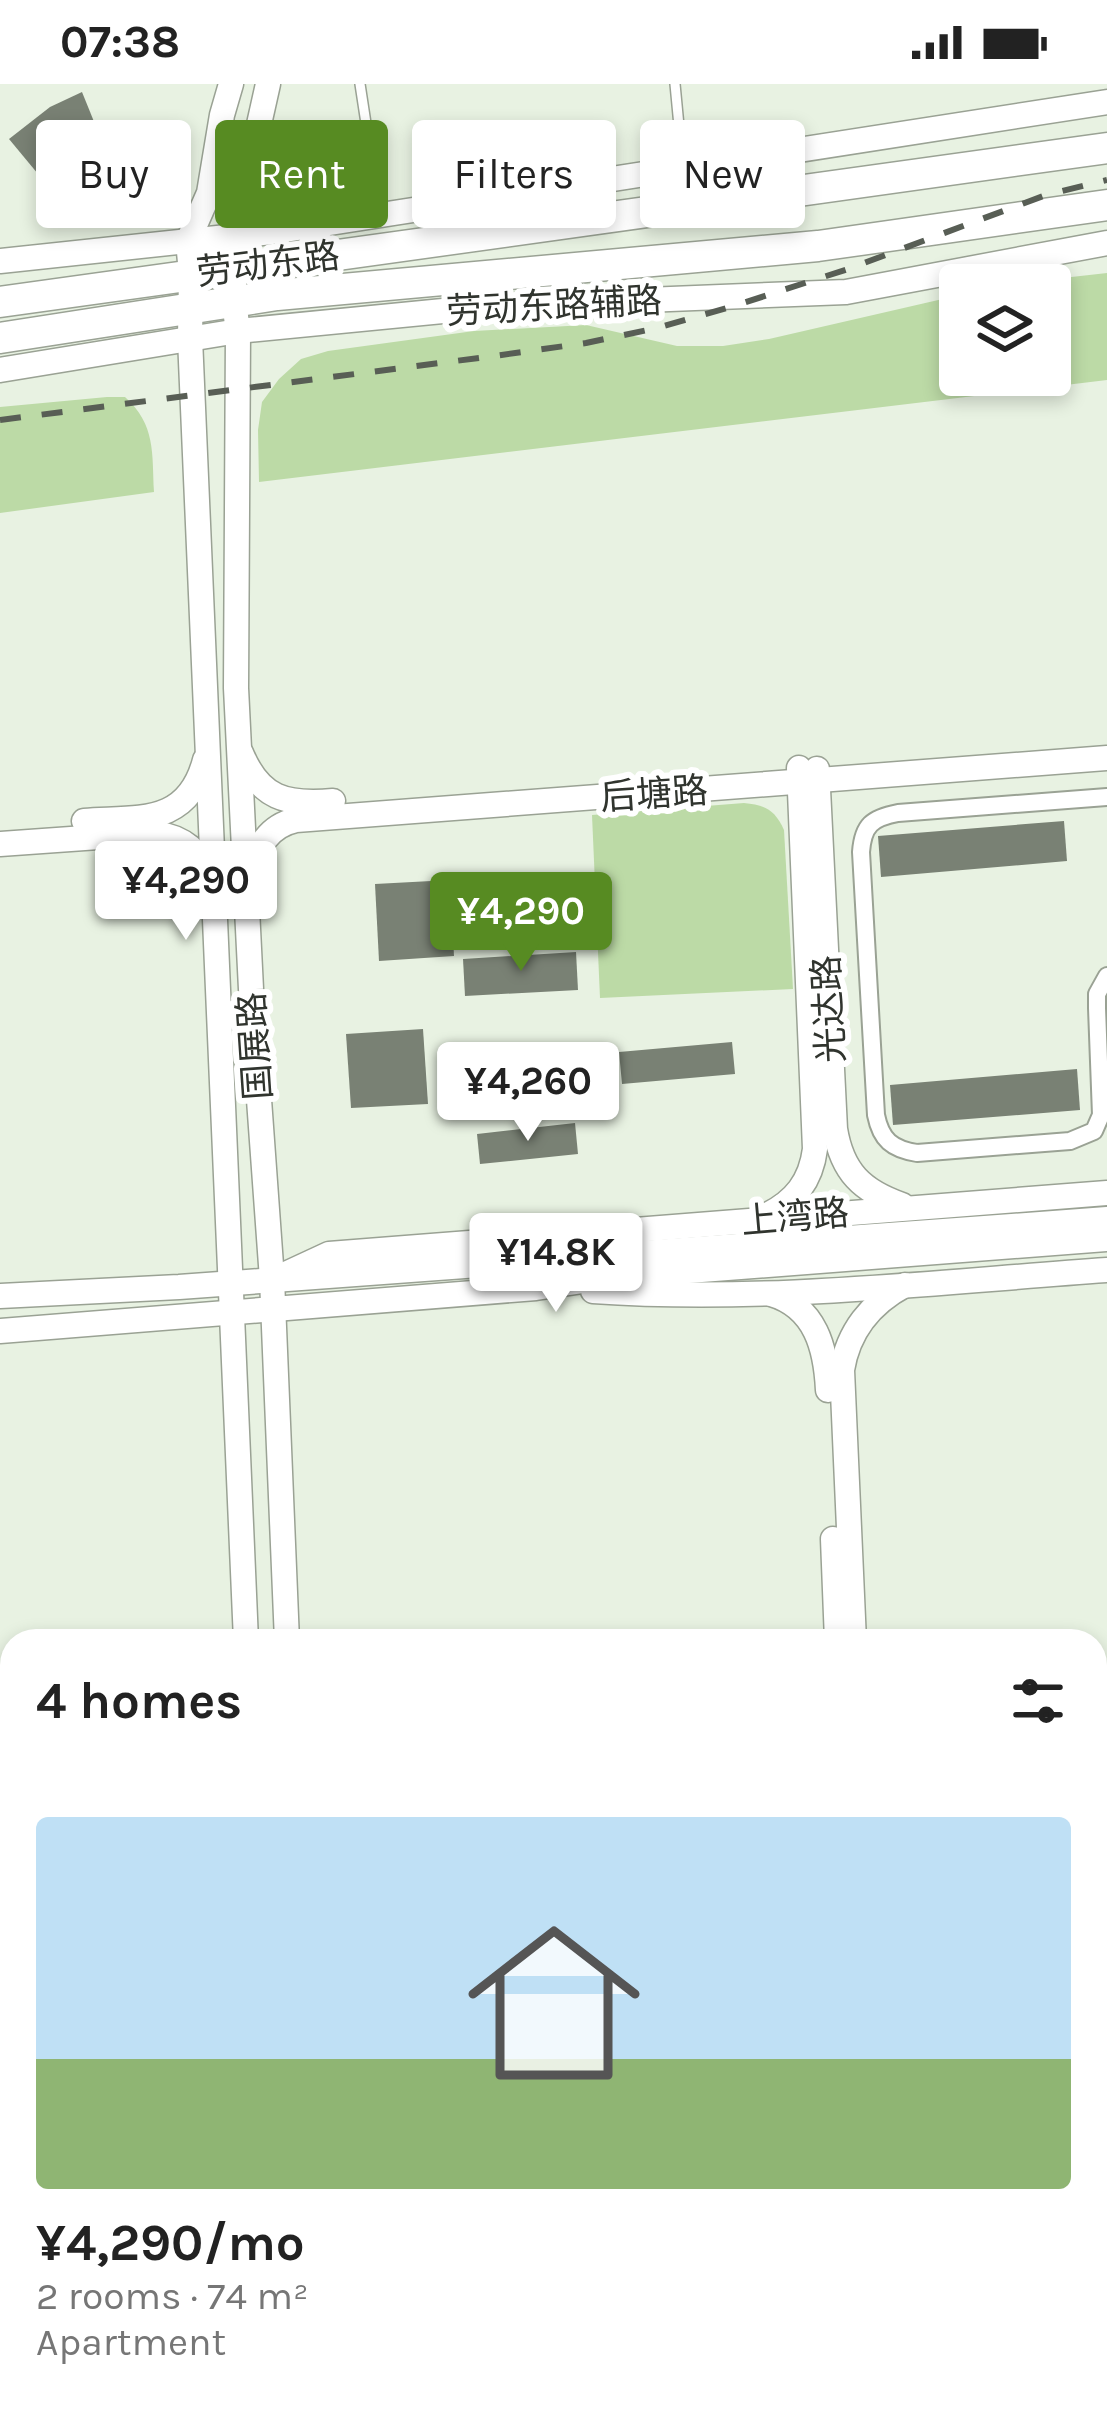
<!DOCTYPE html>
<html lang="en">
<head>
<meta charset="utf-8">
<style>
  body { margin:0; font-family:Karla,"Noto Sans SC",sans-serif; background:#f6f6f6; color:#222; height:100vh; display:flex; flex-direction:column; font-size:45px; white-space:nowrap }
  * { box-sizing:border-box; margin:0 }
  p { font-size:39px; color:#767676 }
  .icon { flex:none; width:66px; height:66px; fill:none; stroke:currentColor; stroke-width:2; stroke-linecap:round; stroke-linejoin:round }
  .map { position:relative; flex:1; overflow:hidden }
  .sheet { position:absolute; left:0px; top:1545px; width:1107px; height:807px; display:flex; flex-direction:column; background:#fff; border-radius:36px 36px 0 0; box-shadow:0 6px 18px #0003 }
  .sheet>* { flex:none }
  .hud { position:absolute; left:36px; top:36px; width:1035px; height:108px; display:flex; gap:24px }
  .tools { position:absolute; left:939px; top:180px; display:grid; gap:24px }
  .tools a { display:grid; place-items:center; width:132px; height:132px; border-radius:12px; background:#fff; box-shadow:0 6px 18px #0003; font-size:60px }
  .price { position:absolute; translate:-50% -102px; padding:0 27px; border-radius:12px; background:#fff; color:#222; font-size:39px; line-height:78px; filter:drop-shadow(0 3px 6px #0008) }
  .price::after { content:''; position:absolute; left:50%; top:72px; width:36px; height:27px; margin-left:-18px; background:inherit; clip-path:polygon(0 0,100% 0,50% 100%) }
  .price.on { background:#578b22; color:#fff }
  ul { padding:0; list-style:none }
  li { display:grid; align-content:center; gap:24px; height:636px; padding:0 36px }
  li span { display:grid; place-items:center; height:372px; border-radius:12px; color:#555 }
  li>.icon { margin-inline-start:auto }
  span .icon { width:216px; height:216px; fill:#fffc; stroke-width:1 }
  li b { font-size:51px }
  h2 { display:flex; justify-content:space-between; align-items:center; height:144px; padding:0 36px; font-size:51px }
  .chip { padding:0 42px; border-radius:12px; background:#fff; box-shadow:0 6px 18px #0003; font-size:42px; line-height:108px }
  .chip.on { background:#578b22; color:#fff }
  .status { display:flex; justify-content:space-between; align-items:center; height:84px; padding:0 60px; background:#fff; direction:ltr }
  .status svg { height:33px; fill:currentColor }
  .map>svg:first-child { display:block }
  .built { fill:#d9e6d0 }
  .green { fill:#bcdaa6 }
  .building { fill:#798174 }
  .lines { fill:none; stroke-linecap:round; stroke-linejoin:round }
  .lane-casing { stroke:#9aa294; stroke-width:12 }
  .street-casing { stroke:#9aa294; stroke-width:20 }
  .secondary-casing { stroke:#9aa294; stroke-width:27 }
  .highway-casing { stroke:#9aa294; stroke-width:33 }
  .lane { stroke:#fff; stroke-width:9 }
  .street { stroke:#fff; stroke-width:16 }
  .secondary { stroke:#fff; stroke-width:24 }
  .highway { stroke:#fff; stroke-width:30 }
  .rail { stroke:#585e55; stroke-width:6; stroke-dasharray:21 21; stroke-linecap:butt }
  .labels { text-anchor:middle; dominant-baseline:central; stroke-width:12; stroke-linejoin:round; paint-order:stroke }
  .street-label { font-size:36px; fill:#30342e; stroke:#fff }
</style>
</head>
<body>
<div class="status"><b>07:38</b><svg viewBox="0 0 49 12"><path d="M0 12V9h3v3zM5 12V6h3v6zM10 12V3h3v9zM15 12V0h3v12zM26 1h20v11H26zM47 4h2v5h-2z"/></svg></div>
<div class="map">
<svg width="1107" height="2351" viewBox="0 0 1107 2351">
  <rect width="100%" height="100%" fill="#e8f2e2"/>
  <!-- built -->
  <g class="built">
    <polygon points="12,1722 12,2340 234,2340 234,2351 0,2351 0,1723"/>
    <polygon points="358,2340 595,2340 596,2351 358,2351"/>
  </g>
  <!-- green -->
  <g class="green">
    <polygon points="1107,189 1107,296 259,398 258,346 262,318 279,295 301,275 328,267 474,247 586,241 677,262 723,262 769,255 960,211 960,291 1050,291 1050,201 1001,201"/>
    <path d="M107,313h18c31,28 27,56 29,95l-154,21v-106z"/>
    <path d="M744,719c21,2 31,7 40,27l9,159 -193,9 -8,-183z"/>
  </g>
  <!-- building -->
  <g class="building">
    <polygon points="82,8 99,50 43,96 9,55 50,23"/>
    <polygon points="1064,737 1067,777 881,793 878,752"/>
    <polygon points="450,796 454,872 379,877 375,800"/>
    <polygon points="576,868 578,906 465,912 463,875"/>
    <polygon points="423,945 428,1020 351,1024 346,950"/>
    <polygon points="732,958 735,990 622,1000 619,968"/>
    <polygon points="1077,985 1080,1026 893,1041 890,1001"/>
    <polygon points="575,1039 578,1070 480,1080 477,1050"/>
  </g>
  <g class="lines">
    <!-- lane casing -->
    <g class="lane-casing">
      <g id="lane">
        <polyline points="360,0 380,131"/>
        <polyline points="675,0 683,84"/>
      </g>
    </g>
    <!-- street casing -->
    <g class="street-casing">
      <path id="street" d="M1107,713l-209,16c-26,5 -35,12 -37,39l15,263c5,25 16,34 41,38l153,-12 24,-10 7,-16 -4,-107v-14l10,-18"/>
    </g>
    <!-- secondary casing -->
    <g class="secondary-casing">
      <g id="secondary">
        <polyline points="231,0 222,31 209,109 188,157 191,189 190,254 246,1557"/>
        <polyline points="268,0 234,152 234,218 238,247 236,604 251,905 272,1195 287,1557"/>
        <polyline points="0,177 272,148 1107,18"/>
        <polyline points="0,286 238,247 494,222 846,208 1107,159"/>
        <path d="M241,669c19,46 45,52 92,48"/>
        <path d="M817,685l18,360c7,43 27,62 67,76"/>
        <path d="M84,737c55,-4 104,5 121,-61"/>
        <path d="M0,760l155,-11c28,4 47,19 55,45"/>
        <path d="M250,788c8,-25 18,-46 46,-52l811,-62"/>
        <path d="M765,1132c30,-14 46,-35 50,-67l-16,-381"/>
        <polyline points="288,1189 329,1170 1107,1109"/>
        <path d="M593,1207c171,12 343,-9 514,-21"/>
        <path d="M771,1210c45,13 55,55 57,96"/>
        <polyline points="0,1212 179,1203 1107,1135"/>
        <polyline points="0,1247 536,1204 610,1193 1107,1155"/>
        <polyline points="833,1455 837,1557"/>
        <path d="M854,1557l-12,-271c6,-38 29,-67 63,-85"/>
        <polyline points="0,1685 12,1684"/>
        <polyline points="0,1702 12,1701"/>
        <polyline points="1095,1728 1107,1727"/>
        <polyline points="1095,2142 1107,2141"/>
        <polyline points="281,2340 281,2351"/>
        <polyline points="315,2340 315,2351"/>
        <polyline points="871,2340 872,2351"/>
        <polyline points="889,2340 889,2351"/>
      </g>
    </g>
    <!-- highway casing -->
    <g class="highway-casing">
      <g id="highway">
        <polyline points="0,218 1107,64"/>
        <polyline points="0,254 277,211 818,162 1107,121"/>
      </g>
    </g>
    <!-- lane -->
    <use href="#lane" class="lane"/>
    <!-- street -->
    <use href="#street" class="street"/>
    <!-- secondary -->
    <use href="#secondary" class="secondary"/>
    <!-- highway -->
    <use href="#highway" class="highway"/>
    <!-- rail -->
    <polyline class="rail" points="0,336 494,272 586,259 657,244 737,221 848,185 1046,111 1107,96"/>
  </g>
  <g class="labels">
    <!-- street labels -->
    <g class="street-label">
      <text transform="translate(268 180) rotate(-7)">劳动东路</text>
      <text transform="translate(554 222) rotate(-3)">劳动东路辅路</text>
      <text transform="translate(654 710) rotate(-4)">后塘路</text>
      <text transform="translate(829 925) rotate(-93)">光达路</text>
      <text transform="translate(255 962) rotate(-94)">国展路</text>
      <text transform="translate(795 1133) rotate(-5)">上湾路</text>
    </g>
  </g>
</svg>
<div class="tools">
<a><svg class="icon" aria-label="layers" viewBox="0 0 24 24"><path d="M12 4l9 5-9 5-9-5zM3 14l9 5 9-5"/></svg></a>
</div>
<b class="price" style="left:186px;top:859px">¥4,290</b>
<b class="price on" style="left:521px;top:890px">¥4,290</b>
<b class="price" style="left:528px;top:1060px">¥4,260</b>
<b class="price" style="left:556px;top:1231px">¥14.8K</b>
<div class="hud">
<a class="chip">Buy</a>
<a class="chip on">Rent</a>
<a class="chip">Filters</a>
<a class="chip">New</a>
</div>
<section class="sheet">
<h2>4 homes<svg class="icon" aria-label="filters" viewBox="0 0 24 24"><path d="M4 7h16M4 17h16"/><circle cx="9" cy="7" r="2"/><circle cx="15" cy="17" r="2"/></svg></h2>
<ul>
<li><span style="background:linear-gradient(#bfe0f5 65%,#8fb573 0)"><svg class="icon" aria-label="home" viewBox="0 0 24 24"><path d="M3 11l9-7 9 7M6 9v11h12V9"/></svg></span><div><b>¥4,290/mo</b><p>2 rooms · 74 m²</p><p>Apartment</p></div></li>
</ul>
</section>
</div>
</body>
</html>
